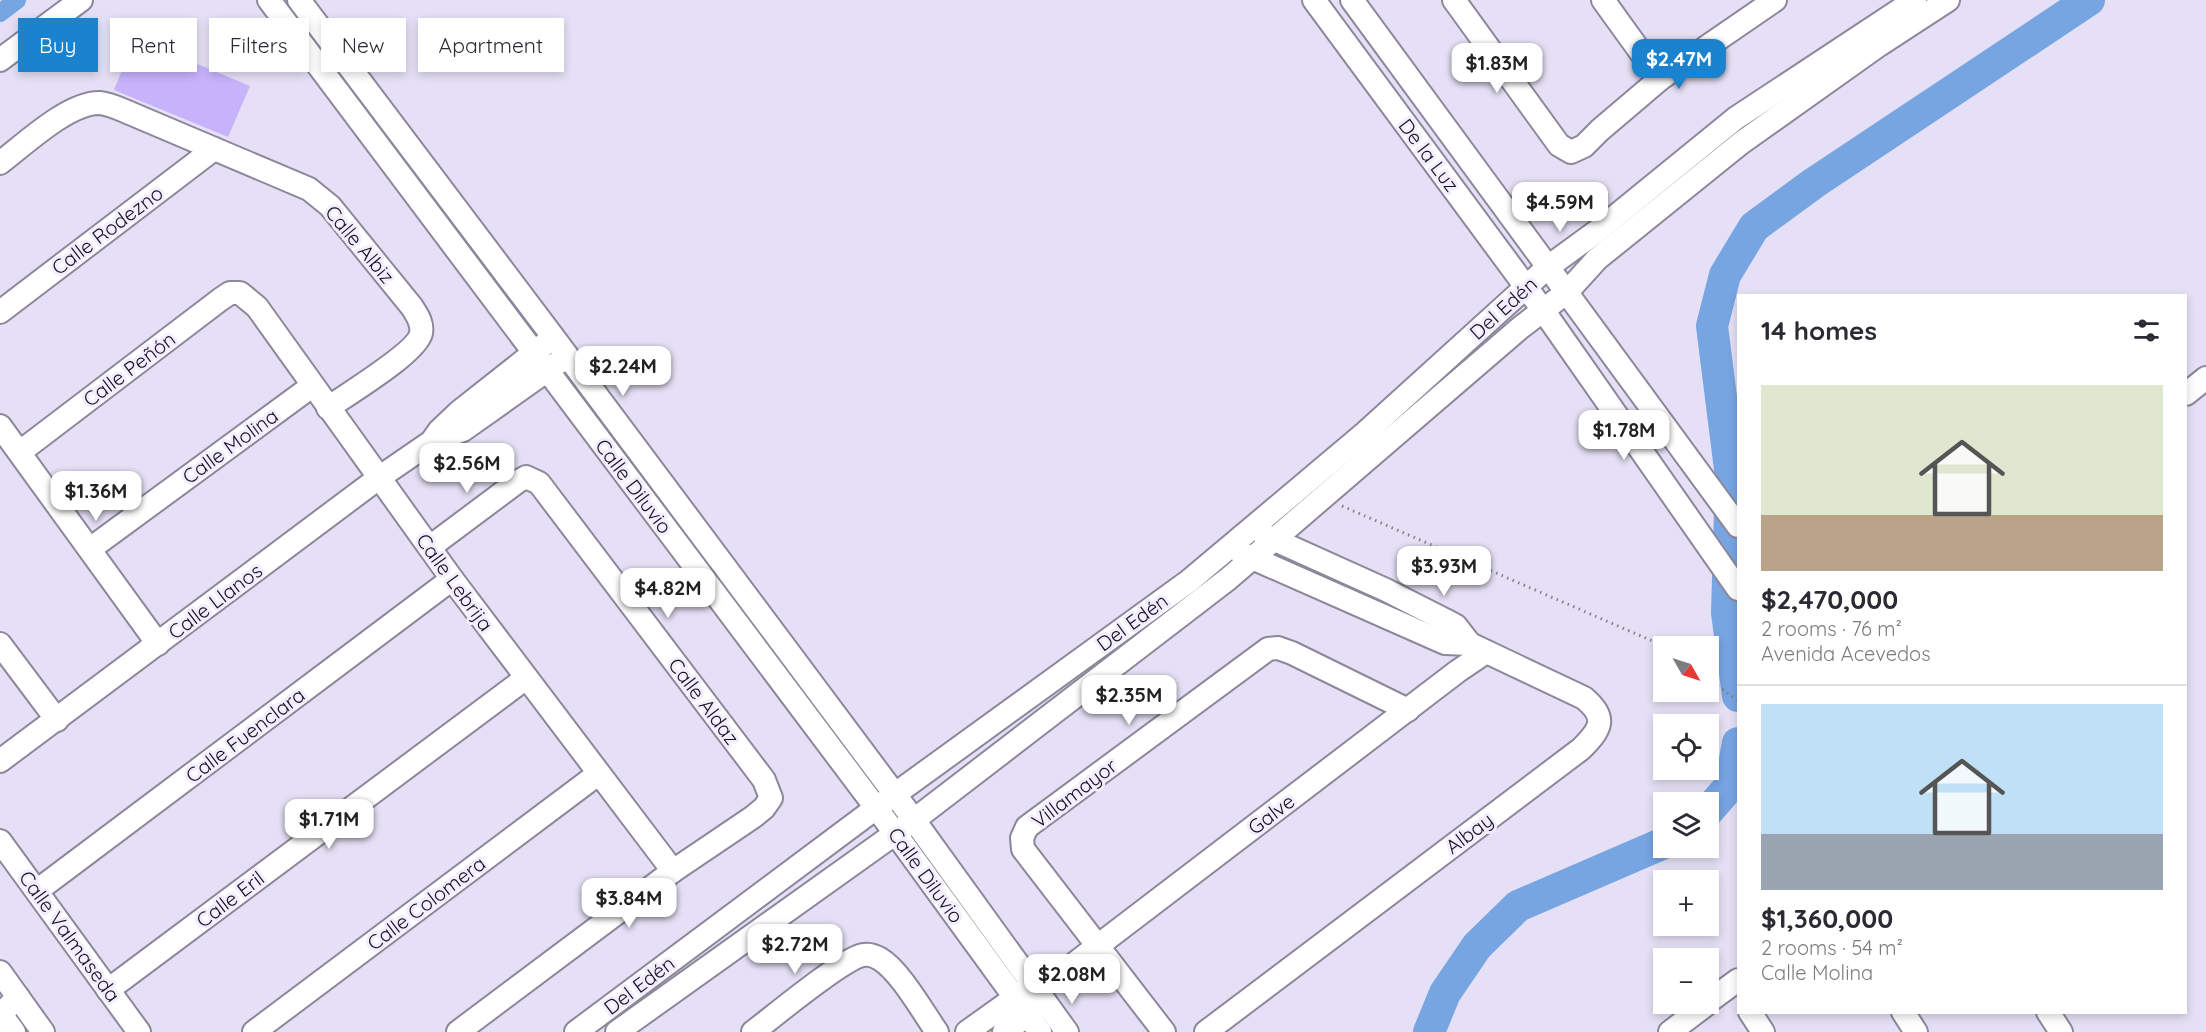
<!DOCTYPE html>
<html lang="en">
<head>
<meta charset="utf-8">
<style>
  body { margin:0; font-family:Quicksand,sans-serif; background:#f7f7f7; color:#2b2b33; height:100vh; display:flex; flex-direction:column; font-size:22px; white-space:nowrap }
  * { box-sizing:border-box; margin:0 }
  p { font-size:20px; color:#7c7c81 }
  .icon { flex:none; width:33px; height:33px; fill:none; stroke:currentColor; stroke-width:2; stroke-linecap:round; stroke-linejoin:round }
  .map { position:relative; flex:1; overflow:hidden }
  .panel { position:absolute; left:1737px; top:294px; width:450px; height:720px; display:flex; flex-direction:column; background:#fff; border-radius:0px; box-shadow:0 3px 9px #0003 }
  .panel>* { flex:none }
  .top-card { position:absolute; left:18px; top:18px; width:570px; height:54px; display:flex; gap:12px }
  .needle { width:39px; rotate:129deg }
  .buttons { position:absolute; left:1653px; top:636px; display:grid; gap:12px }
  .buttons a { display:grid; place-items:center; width:66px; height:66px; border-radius:0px; background:#fff; box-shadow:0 3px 9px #0003; font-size:30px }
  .price { position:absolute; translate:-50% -51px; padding:0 14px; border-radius:12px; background:#fff; color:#222; font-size:20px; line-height:39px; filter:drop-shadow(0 2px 3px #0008) }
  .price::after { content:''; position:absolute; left:50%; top:36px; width:18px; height:14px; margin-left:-9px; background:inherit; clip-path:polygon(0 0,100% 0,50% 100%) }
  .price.active { background:#1b83cd; color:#fff }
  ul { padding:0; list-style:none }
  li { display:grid; align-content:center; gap:12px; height:318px; padding:0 24px }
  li+li { border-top:2px solid #e1e1e2 }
  li span { display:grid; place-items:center; height:186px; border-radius:0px; color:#555 }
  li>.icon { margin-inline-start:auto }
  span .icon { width:108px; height:108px; fill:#fffc; stroke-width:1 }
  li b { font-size:26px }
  h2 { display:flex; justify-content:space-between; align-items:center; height:72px; padding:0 24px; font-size:26px }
  .pill { padding:0 21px; border-radius:0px; background:#fff; box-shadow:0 3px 9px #0003; font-size:21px; line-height:54px }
  .pill.active { background:#1b83cd; color:#fff }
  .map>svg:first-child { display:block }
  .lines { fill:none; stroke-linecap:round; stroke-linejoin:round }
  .canal { stroke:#77a5e2; stroke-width:18 }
  .river { stroke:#77a5e2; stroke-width:32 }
  .building { fill:#c7b3fb }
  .minor-casing { stroke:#8c879b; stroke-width:26 }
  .path { stroke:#84808f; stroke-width:3; stroke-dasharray:1.5 4.5; stroke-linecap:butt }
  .minor { stroke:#fff; stroke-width:22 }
  .labels { text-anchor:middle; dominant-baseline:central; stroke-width:6; stroke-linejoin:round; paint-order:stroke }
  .street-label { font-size:20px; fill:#131119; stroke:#f2edff }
</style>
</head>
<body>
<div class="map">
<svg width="2206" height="1032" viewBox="0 0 2206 1032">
  <rect width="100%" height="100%" fill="#e5e0f5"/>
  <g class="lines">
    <!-- canal -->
    <polyline class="canal" points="0,13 17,0"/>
    <!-- river -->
    <g class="river">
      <polyline points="1738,696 1727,613 1731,477 1712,326 1725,275 1754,227 1814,183 2089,0"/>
      <polyline points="1708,811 1730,786 1738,743"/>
      <polyline points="1429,1032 1445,993 1477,946 1518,906 1664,843"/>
    </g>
  </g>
  <!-- building -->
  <polygon class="building" points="135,38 250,86 228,137 114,90"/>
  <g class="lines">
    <!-- minor casing -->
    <g class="minor-casing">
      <g id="minor">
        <polyline points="269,0 895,833 1040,1032"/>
        <polyline points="299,0 554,338 914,820 1067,1032"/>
        <polyline points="1314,0 1543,310 1738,589"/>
        <polyline points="1352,0 1738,526"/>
        <polyline points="1454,0 1559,145 1571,152 1584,146 1600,130 1660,79 1775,0"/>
        <polyline points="1603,0 1660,79"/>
        <polyline points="0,60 81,0"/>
        <path d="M0,163c25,-19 69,-61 100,-60 11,1 22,7 32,11l177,75 21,17 82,101c5,8 11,16 9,26 -3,19 -75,62 -93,75"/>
        <polyline points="0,312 214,149"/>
        <polyline points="2186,394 2206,378"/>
        <polyline points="0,426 158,644"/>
        <polyline points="432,441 439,431 459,412 545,344"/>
        <polyline points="20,452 221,299 230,293 240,293 257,307 452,579 673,871"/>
        <polyline points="1264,535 1386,590 1445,620 1456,626 1470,644"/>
        <polyline points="430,547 517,482 526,477 539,483 764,780 771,798 764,808 753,817 673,871 458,1032"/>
        <polyline points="90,549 312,386"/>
        <polyline points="0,644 57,720"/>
        <polyline points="0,761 380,477 431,442 463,430 559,362"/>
        <polyline points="0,841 139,1032"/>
        <polyline points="38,890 452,579"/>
        <polyline points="0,972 43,1032"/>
        <polyline points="1057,977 1458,671 1486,652"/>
        <polyline points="108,990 526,678"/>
        <polyline points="1708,1002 1738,980"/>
        <polyline points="1750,1012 1763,1032"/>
        <polyline points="1903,1012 1916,1032"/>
        <polyline points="2048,1012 2061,1032"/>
        <polyline points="0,1013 14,1032"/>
        <polyline points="0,1015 18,997"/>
        <polyline points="254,1032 598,774"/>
        <polyline points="576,1032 876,808 1189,581 1365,433 1548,267 1596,232 1736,118 1915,0"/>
        <polyline points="617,1032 914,820 1228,579 1520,328 1567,292 1597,259 1741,143 1879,45 1948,0"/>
        <path d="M753,1032c20,-15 89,-73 110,-77 5,-1 12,1 17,4 20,12 43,53 57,73"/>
        <polyline points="967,1032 1027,989"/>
        <polyline points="1004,1032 1039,1007"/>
        <polyline points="1164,1032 1023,849 1022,838 1027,827 1268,649 1278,648 1292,653 1408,710"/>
        <path d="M1206,1032l375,-283c20,-20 27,-31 3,-51l-114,-54 -25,-1 -204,-90"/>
        <polyline points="1670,1032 1707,1004"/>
      </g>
    </g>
    <!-- path -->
    <g class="path">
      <polyline points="1342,506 1664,646"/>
      <polyline points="1708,678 1738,701"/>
    </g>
    <!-- minor -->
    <use href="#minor" class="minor"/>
  </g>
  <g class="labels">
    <!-- street labels -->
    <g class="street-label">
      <text transform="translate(1429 155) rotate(53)">De la Luz</text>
      <text transform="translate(107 230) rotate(-37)">Calle Rodezno</text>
      <text transform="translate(360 244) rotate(50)">Calle Albiz</text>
      <text transform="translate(1503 308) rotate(-42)">Del Edén</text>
      <text transform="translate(129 369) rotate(-37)">Calle Peñón</text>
      <text transform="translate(230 446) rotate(-36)">Calle Molina</text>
      <text transform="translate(634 486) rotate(53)">Calle Diluvio</text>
      <text transform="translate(455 582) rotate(54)">Calle Lebrija</text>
      <text transform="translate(215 601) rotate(-37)">Calle Llanos</text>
      <text transform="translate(1132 622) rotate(-36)">Del Edén</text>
      <text transform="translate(704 701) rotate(53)">Calle Aldaz</text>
      <text transform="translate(245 735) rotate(-37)">Calle Fuenclara</text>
      <text transform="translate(1074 793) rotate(-37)">Villamayor</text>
      <text transform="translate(1271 814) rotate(-37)">Galve</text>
      <text transform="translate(1469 833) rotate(-37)">Albay</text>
      <text transform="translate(926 875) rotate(54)">Calle Diluvio</text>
      <text transform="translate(230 899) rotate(-37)">Calle Eril</text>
      <text transform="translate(426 903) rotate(-37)">Calle Colomera</text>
      <text transform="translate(70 936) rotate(54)">Calle Valmaseda</text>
      <text transform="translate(639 985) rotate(-37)">Del Edén</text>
    </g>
  </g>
</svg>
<div class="buttons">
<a><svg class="needle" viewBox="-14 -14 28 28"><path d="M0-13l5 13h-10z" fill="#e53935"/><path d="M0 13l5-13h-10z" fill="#7c7c81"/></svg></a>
<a><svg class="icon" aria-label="locate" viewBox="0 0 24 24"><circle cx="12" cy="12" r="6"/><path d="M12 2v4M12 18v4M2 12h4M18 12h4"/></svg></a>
<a><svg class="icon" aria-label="layers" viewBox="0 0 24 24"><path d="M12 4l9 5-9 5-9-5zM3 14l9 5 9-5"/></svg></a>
<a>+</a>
<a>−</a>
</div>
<b class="price active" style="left:1679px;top:90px">$2.47M</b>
<b class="price" style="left:1497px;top:94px">$1.83M</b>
<b class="price" style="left:1560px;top:233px">$4.59M</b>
<b class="price" style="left:623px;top:397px">$2.24M</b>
<b class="price" style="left:1624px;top:461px">$1.78M</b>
<b class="price" style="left:467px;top:494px">$2.56M</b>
<b class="price" style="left:96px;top:522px">$1.36M</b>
<b class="price" style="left:1444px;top:597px">$3.93M</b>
<b class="price" style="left:668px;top:619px">$4.82M</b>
<b class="price" style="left:1129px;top:726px">$2.35M</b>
<b class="price" style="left:329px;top:850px">$1.71M</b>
<b class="price" style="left:629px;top:929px">$3.84M</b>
<b class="price" style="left:795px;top:975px">$2.72M</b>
<b class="price" style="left:1072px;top:1005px">$2.08M</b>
<div class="top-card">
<a class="pill active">Buy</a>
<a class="pill">Rent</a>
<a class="pill">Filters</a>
<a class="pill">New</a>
<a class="pill">Apartment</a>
</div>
<section class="panel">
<h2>14 homes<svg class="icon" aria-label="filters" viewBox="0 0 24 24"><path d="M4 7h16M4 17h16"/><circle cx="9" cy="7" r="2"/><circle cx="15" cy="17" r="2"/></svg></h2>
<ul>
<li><span style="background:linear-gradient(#dfe7d0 70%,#b9a48a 0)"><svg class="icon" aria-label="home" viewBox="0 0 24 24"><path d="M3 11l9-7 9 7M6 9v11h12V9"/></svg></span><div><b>$2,470,000</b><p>2 rooms · 76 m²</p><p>Avenida Acevedos</p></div></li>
<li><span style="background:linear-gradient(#bfe0f5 70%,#9aa5b1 0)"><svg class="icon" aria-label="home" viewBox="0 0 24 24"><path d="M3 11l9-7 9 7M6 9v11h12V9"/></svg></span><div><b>$1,360,000</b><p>2 rooms · 54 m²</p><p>Calle Molina</p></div></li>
</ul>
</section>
</div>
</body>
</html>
